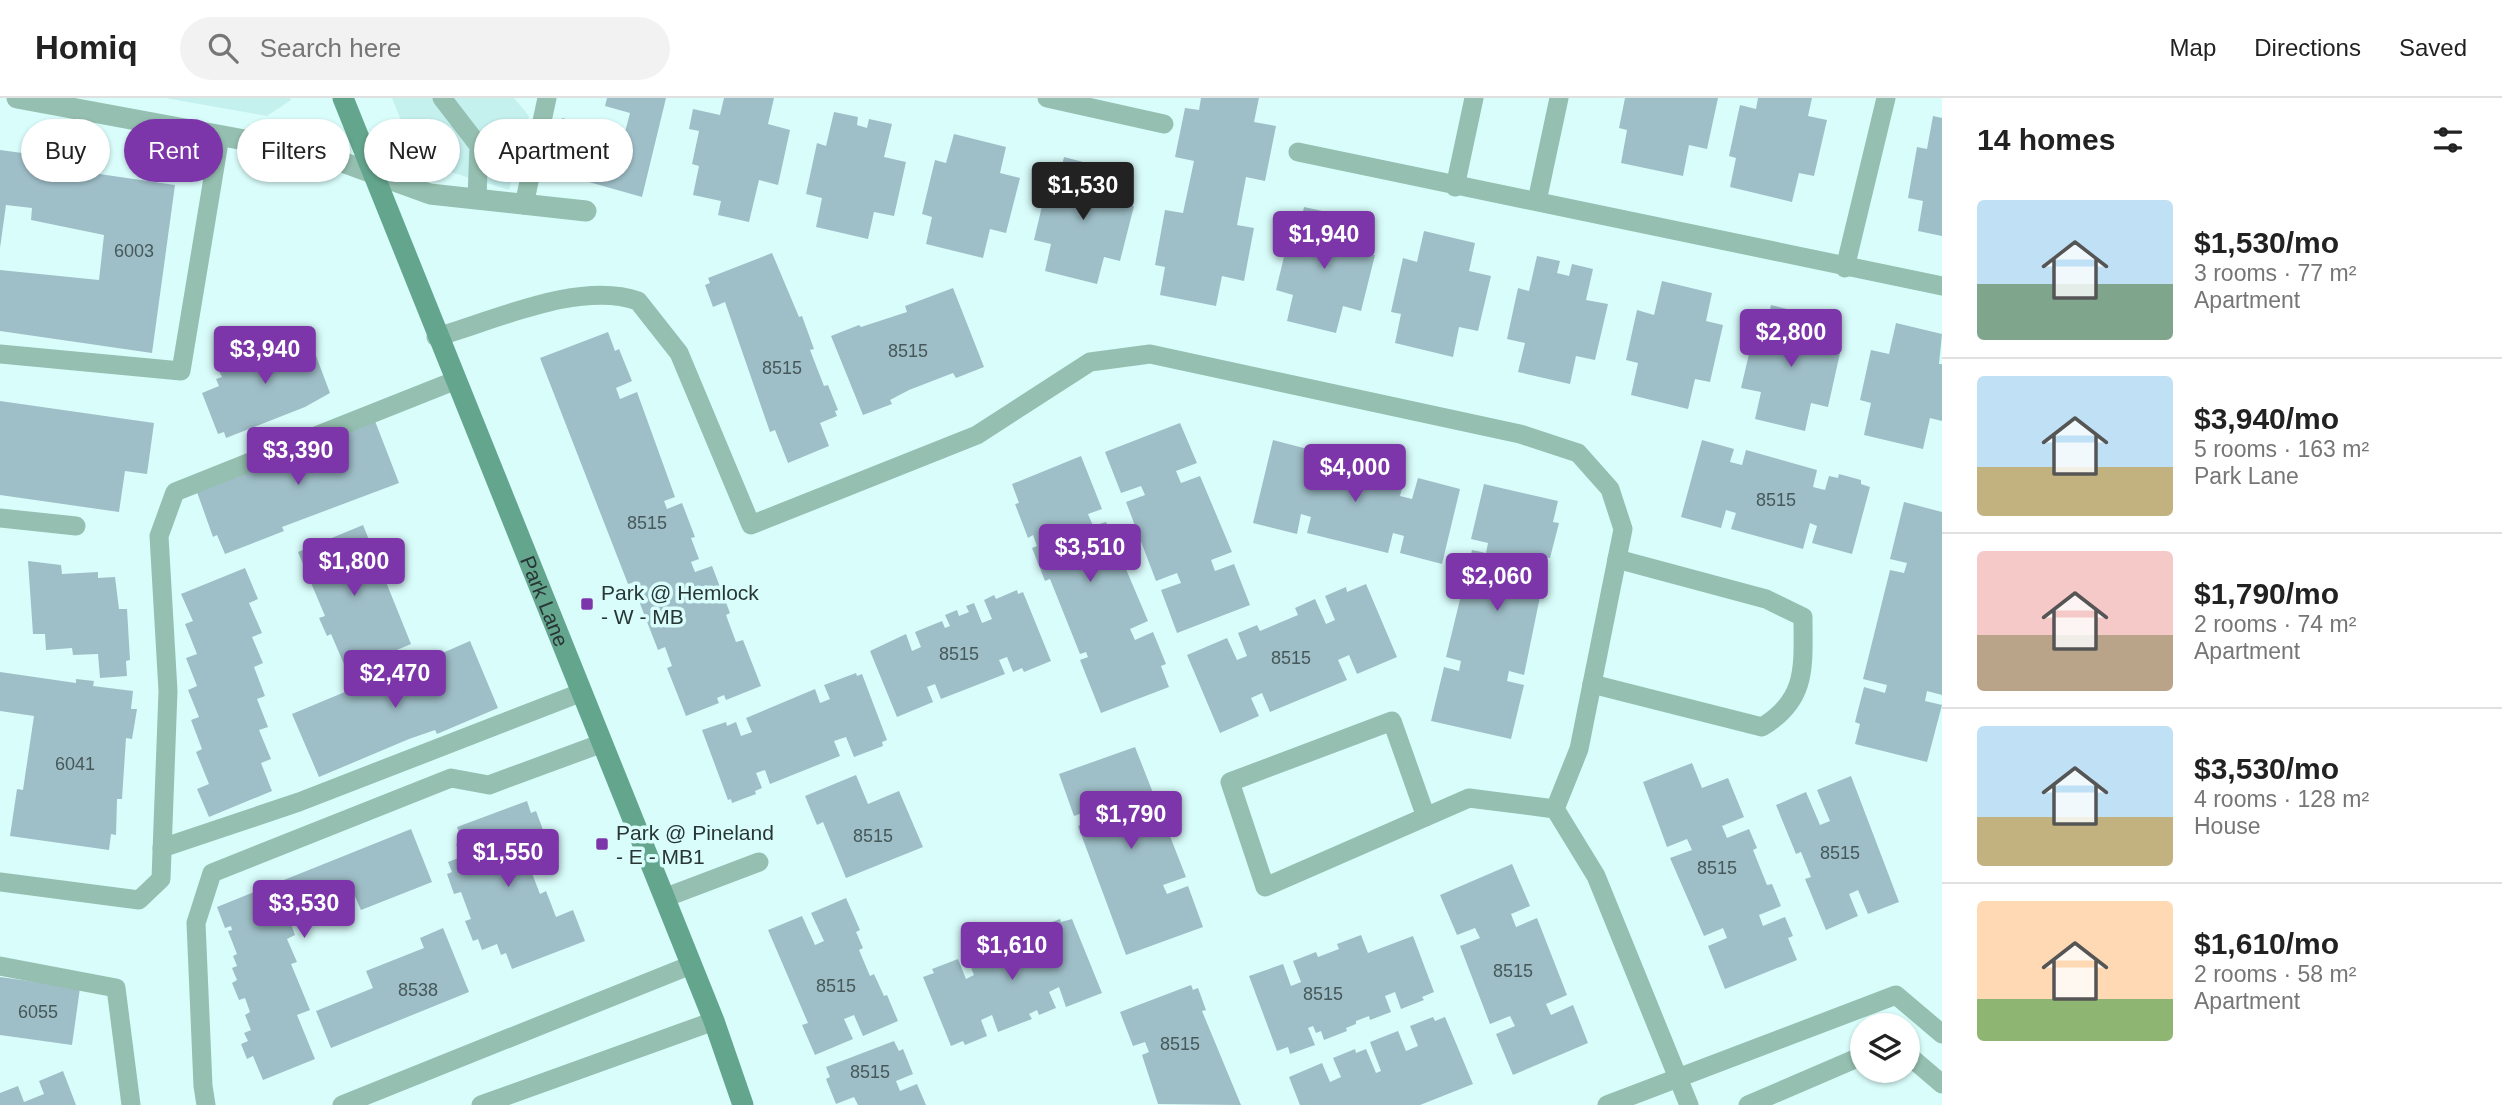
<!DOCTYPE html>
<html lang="en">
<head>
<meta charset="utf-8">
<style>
  body { margin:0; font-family:Arial,sans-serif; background:#f2f2f2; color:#222; height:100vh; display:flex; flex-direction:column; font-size:26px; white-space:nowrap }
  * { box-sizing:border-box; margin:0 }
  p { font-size:23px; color:#767676 }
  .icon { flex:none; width:38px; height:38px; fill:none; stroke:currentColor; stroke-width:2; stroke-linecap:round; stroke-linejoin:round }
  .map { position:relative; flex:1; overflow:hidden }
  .drawer { display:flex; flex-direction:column; background:#fff; width:560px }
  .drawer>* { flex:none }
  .hud { position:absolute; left:21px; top:21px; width:665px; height:63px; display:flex; gap:14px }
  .buttons { position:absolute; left:1850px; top:915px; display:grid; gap:14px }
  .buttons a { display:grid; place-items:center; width:70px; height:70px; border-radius:50%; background:#fff; box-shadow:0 2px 5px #0004; font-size:35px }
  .price { position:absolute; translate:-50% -60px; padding:0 16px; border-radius:7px; background:#7c36a9; color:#fff; font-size:23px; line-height:46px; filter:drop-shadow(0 2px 4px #0008) }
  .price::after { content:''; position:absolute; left:50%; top:42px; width:21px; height:16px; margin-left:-10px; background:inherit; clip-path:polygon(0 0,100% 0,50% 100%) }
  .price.current { background:#222; color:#fff }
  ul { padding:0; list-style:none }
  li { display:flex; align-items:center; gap:21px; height:175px; padding:0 35px }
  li+li { border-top:2px solid #e0e0e0 }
  li span { display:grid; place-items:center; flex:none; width:196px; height:140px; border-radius:7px; color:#555 }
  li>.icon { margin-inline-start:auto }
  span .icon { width:84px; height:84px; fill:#fffc; stroke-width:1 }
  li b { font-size:30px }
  h2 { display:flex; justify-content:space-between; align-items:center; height:84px; padding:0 35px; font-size:30px }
  .tag { padding:0 24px; border-radius:32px; background:#fff; box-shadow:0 2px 5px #0004; font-size:24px; line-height:63px }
  .tag.current { background:#7c36a9; color:#fff }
  header { display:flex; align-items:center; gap:42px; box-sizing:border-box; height:98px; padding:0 35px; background:#fff; border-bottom:2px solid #e0e0e0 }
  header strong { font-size:33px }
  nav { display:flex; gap:38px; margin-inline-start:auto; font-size:24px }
  .search { width:490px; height:63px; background:#f2f2f2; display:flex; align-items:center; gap:18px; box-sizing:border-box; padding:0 24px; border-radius:38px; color:#767676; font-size:26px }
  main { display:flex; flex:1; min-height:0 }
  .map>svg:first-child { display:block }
  .built { fill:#c4f0ee }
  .building { fill:#9fbfc8 }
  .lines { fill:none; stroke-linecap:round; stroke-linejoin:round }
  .service { stroke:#95bfb0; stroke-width:19 }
  .minor { stroke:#95bfb0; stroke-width:21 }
  .secondary { stroke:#64a58e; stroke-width:21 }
  .poi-dot { fill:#7c36a9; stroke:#d9fdfb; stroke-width:2.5 }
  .labels { text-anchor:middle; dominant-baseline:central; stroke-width:7; stroke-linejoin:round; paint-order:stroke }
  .number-label { font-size:18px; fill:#46585a }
  .poi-label { font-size:21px; fill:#283635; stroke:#d9fdfb; text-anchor:start }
  .street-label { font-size:21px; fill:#283635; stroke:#d9fdfb }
</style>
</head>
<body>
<header>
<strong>Homiq</strong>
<div class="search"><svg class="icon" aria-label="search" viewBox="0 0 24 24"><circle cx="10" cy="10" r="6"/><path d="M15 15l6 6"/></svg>Search here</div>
<nav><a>Map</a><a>Directions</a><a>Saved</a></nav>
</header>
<main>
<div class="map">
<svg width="1942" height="1007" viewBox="0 0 1942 1007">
  <rect width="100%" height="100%" fill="#d9fdfb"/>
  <!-- built -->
  <g class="built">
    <polygon points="165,0 290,0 291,2 267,18"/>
    <polygon points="392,0 514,0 529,18 509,92 418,64"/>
  </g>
  <!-- building -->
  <g class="building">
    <polygon points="607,0 666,0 642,99 550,73 562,20 595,28 591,45 613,50 617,32 625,34 630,15 605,8"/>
    <polygon points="724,0 774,0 768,26 790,32 778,87 759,82 749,124 718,117 721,103 693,97 699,68 692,66 699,33 689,31 693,11 720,17"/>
    <polygon points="1201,0 1259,0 1254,24 1276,28 1265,83 1246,79 1237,127 1254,130 1244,183 1222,178 1216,208 1160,197 1165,169 1155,167 1165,112 1183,115 1194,63 1175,59 1185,10 1199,12"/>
    <polygon points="1625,0 1718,0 1707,51 1689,47 1683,78 1621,65 1627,32 1619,30"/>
    <polygon points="1758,0 1812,0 1808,18 1827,22 1814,78 1799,75 1792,104 1730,89 1736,60 1729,58 1740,7 1756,11"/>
    <polygon points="834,14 858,19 857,27 867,30 869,21 892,26 884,59 906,64 894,118 874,114 868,141 816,129 822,100 806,96 817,45 826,48"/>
    <polygon points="1933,18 1942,20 1942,138 1918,133 1923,103 1908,100 1917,49 1927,51"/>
    <polygon points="954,36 1006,49 1000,75 1020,80 1006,135 990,131 983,160 926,146 932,119 922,116 935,62 946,65"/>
    <polygon points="0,52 74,62 72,72 175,87 152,255 0,233 0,172 99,182 104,137 31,122 32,110 6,107 0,150"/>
    <polygon points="1064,59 1087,65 1086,70 1096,73 1098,67 1119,72 1112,102 1134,108 1120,163 1104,159 1097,186 1045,173 1051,146 1034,142 1046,91 1056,93"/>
    <polygon points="1304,109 1327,114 1325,122 1336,125 1338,116 1361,122 1353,153 1375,157 1361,213 1343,208 1336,235 1287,223 1293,197 1276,192 1288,142 1296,144"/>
    <polygon points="1424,133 1475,145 1469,173 1491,178 1478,233 1459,229 1453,259 1395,245 1401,216 1391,214 1403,160 1417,164"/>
    <polygon points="772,155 799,219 802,218 814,251 810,252 824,288 828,287 838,312 835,313 837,318 820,325 829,348 788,365 775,332 770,334 725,204 713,209 705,187 710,185 708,180"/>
    <polygon points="1537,158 1560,163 1557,175 1569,178 1572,166 1593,171 1586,202 1608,206 1595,262 1576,258 1570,286 1518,274 1525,245 1507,241 1518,190 1529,193"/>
    <polygon points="1662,183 1712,195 1706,223 1723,227 1710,284 1695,281 1688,311 1631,297 1638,265 1626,262 1637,212 1654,217"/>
    <polygon points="953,190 984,269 956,280 953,275 909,292 890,302 892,306 863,317 831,238 859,227 861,229 907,214 905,208"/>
    <polygon points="1771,207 1795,213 1793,221 1805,224 1807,215 1829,220 1822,250 1840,255 1828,309 1811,305 1805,333 1755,321 1761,294 1741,290 1753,239 1764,241"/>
    <polygon points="1896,225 1942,236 1939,266 1942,266 1942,323 1930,320 1923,351 1864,337 1871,305 1860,302 1871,252 1889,256"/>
    <polygon points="608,234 615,253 619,251 632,283 616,290 620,301 637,294 675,399 664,403 667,411 682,405 695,439 691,440 699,461 691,464 695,474 712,468 730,515 726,517 736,544 743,542 761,588 726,602 724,597 717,600 719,605 686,618 667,570 672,568 665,549 658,552 632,485 628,486 540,260"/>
    <polygon points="292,236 297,248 306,244 309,252 313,250 330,295 305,309 226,340 224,334 218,336 202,295 219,288 216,281 222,279 218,271 232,266 229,258"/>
    <polygon points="0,303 154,325 147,376 125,373 119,414 0,397"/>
    <polygon points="375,323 399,385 282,429 284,433 225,456 217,437 213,439 197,394"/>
    <polygon points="1180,325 1197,365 1176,373 1181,385 1200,378 1232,454 1211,462 1215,473 1234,466 1250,507 1177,535 1161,492 1181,485 1177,475 1156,483 1126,404 1145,397 1141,388 1121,395 1105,354"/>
    <polygon points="1273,342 1315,353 1308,378 1319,381 1324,361 1383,376 1385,369 1406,375 1400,398 1412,401 1418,380 1460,391 1442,466 1400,455 1404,438 1393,435 1388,455 1307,435 1311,419 1301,416 1297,436 1253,425"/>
    <polygon points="1702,342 1734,351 1730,364 1742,367 1746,352 1817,372 1813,389 1825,392 1829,378 1838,380 1839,376 1861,382 1861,386 1870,389 1852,456 1812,445 1817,428 1810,425 1803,451 1731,431 1736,415 1726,412 1721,430 1681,419"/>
    <polygon points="1081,358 1102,411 1088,416 1093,428 1106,424 1148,523 1130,531 1135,542 1153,534 1166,566 1161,568 1169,589 1101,615 1080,562 1088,559 1086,554 1080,556 1050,481 1045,483 1032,450 1037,448 1033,437 1028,440 1015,406 1019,405 1012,386"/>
    <polygon points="1484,386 1558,403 1553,424 1559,425 1550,460 1534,457 1532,465 1546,469 1524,577 1509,573 1507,583 1524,587 1511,641 1431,623 1444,569 1459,573 1461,563 1446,559 1472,452 1486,455 1488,445 1471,441"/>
    <polygon points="1904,404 1942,414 1942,597 1927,593 1925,603 1942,607 1927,664 1855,646 1860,626 1855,624 1864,589 1885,595 1887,587 1863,581 1890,472 1904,475 1907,465 1890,461"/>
    <polygon points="363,427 411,546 347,573 331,536 327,538 319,520 325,518 298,454"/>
    <polygon points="28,463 61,467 62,476 98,474 98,480 115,479 119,511 127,511 130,562 126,563 127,578 100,580 98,556 73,557 72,550 46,552 45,536 33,536"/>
    <polygon points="245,470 258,501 249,505 262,535 252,539 263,565 254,569 265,598 257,601 268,629 259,632 271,661 261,665 272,693 209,719 197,691 209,686 196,654 202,651 191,622 199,619 188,592 197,588 186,560 197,556 185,526 193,523 181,496"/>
    <polygon points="1366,486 1397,559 1357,576 1349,557 1338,562 1347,582 1270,614 1262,595 1251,600 1259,618 1220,635 1187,557 1227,540 1237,562 1247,558 1238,535 1257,527 1260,533 1298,517 1295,510 1315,501 1326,526 1335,522 1325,498 1346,489 1347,494"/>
    <polygon points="1017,492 1018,496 1023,494 1051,563 1024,574 1022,570 1013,574 1007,559 999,562 1005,576 941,601 935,586 927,589 933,604 897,619 870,553 906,536 912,553 921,549 915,534 942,523 945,530 950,528 945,517 957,512 959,518 969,514 966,508 974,505 982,525 992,521 984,502 994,497 996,501"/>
    <polygon points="470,543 498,610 437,636 435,632 409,641 319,679 292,616 412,566 415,575 442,563 440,556"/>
    <polygon points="0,574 76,585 76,581 94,583 93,588 133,593 131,611 137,611 132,641 126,640 122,701 117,701 116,737 111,736 109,752 10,738 17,691 23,692 34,618 0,613"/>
    <polygon points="856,575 857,578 862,576 887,642 882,644 883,648 854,659 846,639 834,643 840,658 770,686 765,672 756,675 762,690 755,693 756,696 732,705 731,701 728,702 702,632 726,624 727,628 736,624 741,638 752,634 746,620 815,591 820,605 830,601 824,587"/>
    <polygon points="1135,649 1186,779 1163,787 1167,796 1188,788 1203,829 1126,857 1078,728 1098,721 1094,711 1074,718 1059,676"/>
    <polygon points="1692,665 1702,690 1728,680 1744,719 1722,728 1727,740 1749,731 1757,750 1753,752 1767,787 1772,786 1781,808 1759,817 1763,828 1785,819 1793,838 1788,840 1797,862 1725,891 1708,848 1727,840 1723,830 1704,838 1670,760 1692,752 1687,741 1667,749 1643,684"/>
    <polygon points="856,677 868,706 899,693 923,749 846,780 823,724 817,727 805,698"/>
    <polygon points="1851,678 1899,804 1868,816 1858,792 1849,796 1858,818 1826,832 1805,781 1811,779 1801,754 1796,756 1776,707 1806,694 1820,727 1830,723 1817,692"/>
    <polygon points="527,703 531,715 536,713 543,732 524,739 533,763 528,765 540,796 546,793 556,819 573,812 585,843 512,871 506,855 501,857 497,846 482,852 478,841 473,843 465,823 471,821 461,794 454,796 447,776 452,774 448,764 461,759 456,746 462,744 457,729"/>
    <polygon points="411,731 432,784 361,812 354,796 290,823 295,837 287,841 297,864 291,866 310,912 297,917 315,961 263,982 253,958 247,961 241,946 248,943 244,935 251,932 245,917 250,914 245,900 239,902 232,885 237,882 232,870 237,868 233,858 237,856 228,833 232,832 231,828 225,830 217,809"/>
    <polygon points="1512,766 1530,808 1511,816 1516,829 1537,820 1567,897 1546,906 1551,917 1573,907 1588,945 1513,977 1496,936 1515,928 1510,918 1490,926 1460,848 1480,840 1475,830 1457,837 1440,797"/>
    <polygon points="846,800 860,832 856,834 863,850 859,852 870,878 874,876 884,898 887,897 898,923 863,938 854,917 844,921 853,941 815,957 802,927 808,925 768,832 802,818 815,847 824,843 811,815"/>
    <polygon points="1060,821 1061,824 1072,821 1102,895 1066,909 1059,889 1049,894 1056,910 1039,917 1037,912 1029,916 1032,921 998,934 992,917 981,922 987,938 965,947 963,943 951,948 923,879 934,875 932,871 958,861 966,881 974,877 966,857 990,848 991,853 1005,847 1003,842 1027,832 1035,855 1044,851 1036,830"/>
    <polygon points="443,830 469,894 331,950 316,913 373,890 366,873 424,850 420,840"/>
    <polygon points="1361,837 1368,855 1413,838 1434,894 1422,899 1424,902 1401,911 1395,894 1385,898 1391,914 1370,922 1369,918 1356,923 1356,926 1346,930 1347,933 1324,942 1321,933 1316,935 1313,928 1308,930 1315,947 1290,956 1288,949 1277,953 1249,878 1283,866 1291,888 1301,884 1293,863 1316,854 1318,859 1339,851 1337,846"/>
    <polygon points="0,879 80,890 72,947 0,937"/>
    <polygon points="1191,887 1193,892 1198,890 1206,912 1202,913 1241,1007 1158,1006 1142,957 1149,954 1145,944 1133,948 1120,914"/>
    <polygon points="1433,919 1435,923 1445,919 1473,986 1420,1007 1300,1007 1289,979 1322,965 1330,984 1341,979 1333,960 1355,951 1356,955 1366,951 1376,975 1381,973 1370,944 1398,933 1406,953 1418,948 1410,928"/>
    <polygon points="894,943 899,953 903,951 913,976 896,983 900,993 917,986 926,1007 858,1007 854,999 836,1006 826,981 830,979 826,969"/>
    <polygon points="63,973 76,1007 0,1007 0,995 18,988 24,1004 44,996 39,983"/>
  </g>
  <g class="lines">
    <!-- service -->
    <g class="service">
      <polyline points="442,0 479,48 477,100"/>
      <polyline points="1047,0 1164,26"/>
      <polyline points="1298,54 1942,188"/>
      <polyline points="1455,89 1474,0"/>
      <polyline points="1537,103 1559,0"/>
      <polyline points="524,107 547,0"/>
      <polyline points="1845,170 1886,0"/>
      <path d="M436,239c57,-16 144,-57 202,-36l41,52 72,172 226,-90 113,-73 60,-8 370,80 58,19 32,36 13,40 -44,220 -24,60 -86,-11 -204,89 -35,-105 162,-61 34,96"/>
      <polyline points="0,256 181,273 220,38"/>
      <polyline points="0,420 76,428"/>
      <path d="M1592,586l170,43c46,-28 41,-61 41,-110l-37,-18 -149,-40"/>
      <polyline points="1555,711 1596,778 1689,1007"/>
      <polyline points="162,750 299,704 580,595"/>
      <polyline points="0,784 139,802 161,781 168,593 159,438 175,394 454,283"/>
      <polyline points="664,800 759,764"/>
      <polyline points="0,868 116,890 131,1007"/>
      <polyline points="1908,957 1942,986"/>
      <polyline points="206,1007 203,988 196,825 212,775 451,680 489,687 600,646"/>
      <polyline points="342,1007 691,867"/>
      <polyline points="481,1007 714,923"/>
      <polyline points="1607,1007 1896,897 1942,936"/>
      <polyline points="1748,1007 1862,958"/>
    </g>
    <!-- minor -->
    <polyline class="minor" points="17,0 320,56 430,96 586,113"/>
    <!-- secondary -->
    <path class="secondary" id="s1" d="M343,0l371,923 29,84"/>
  </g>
  <!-- markers -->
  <g class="poi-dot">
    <rect x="580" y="499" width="14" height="14" rx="3.5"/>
    <rect x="595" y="739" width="14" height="14" rx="3.5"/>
  </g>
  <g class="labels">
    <!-- number labels -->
    <g class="number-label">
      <text x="134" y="153">6003</text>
      <text x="908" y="253">8515</text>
      <text x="782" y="270">8515</text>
      <text x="1776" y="402">8515</text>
      <text x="647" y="425">8515</text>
      <text x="959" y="556">8515</text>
      <text x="1291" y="560">8515</text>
      <text x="75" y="666">6041</text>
      <text x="873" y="738">8515</text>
      <text x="1840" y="755">8515</text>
      <text x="1717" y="770">8515</text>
      <text x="1513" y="873">8515</text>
      <text x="836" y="888">8515</text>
      <text x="418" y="892">8538</text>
      <text x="1323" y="896">8515</text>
      <text x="38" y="914">6055</text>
      <text x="1180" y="946">8515</text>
      <text x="870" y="974">8515</text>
    </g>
    <!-- poi labels -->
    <g class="poi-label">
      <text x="601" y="494">Park @ Hemlock<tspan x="601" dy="24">- W - MB</tspan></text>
      <text x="616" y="734">Park @ Pineland<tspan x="616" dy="24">- E - MB1</tspan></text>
    </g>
    <!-- street labels -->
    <g class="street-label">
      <text stroke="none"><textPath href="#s1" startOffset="542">Park Lane</textPath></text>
    </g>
  </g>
</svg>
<div class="buttons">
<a><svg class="icon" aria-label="layers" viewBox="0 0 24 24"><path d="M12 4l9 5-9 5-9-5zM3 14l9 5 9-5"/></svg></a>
</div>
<b class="price current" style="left:1083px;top:124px">$1,530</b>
<b class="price" style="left:1324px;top:173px">$1,940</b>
<b class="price" style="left:1791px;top:271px">$2,800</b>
<b class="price" style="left:265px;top:288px">$3,940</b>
<b class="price" style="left:298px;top:389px">$3,390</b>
<b class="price" style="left:1355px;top:406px">$4,000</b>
<b class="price" style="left:1090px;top:486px">$3,510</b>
<b class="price" style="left:354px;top:500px">$1,800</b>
<b class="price" style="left:1497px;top:515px">$2,060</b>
<b class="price" style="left:395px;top:612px">$2,470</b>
<b class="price" style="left:1131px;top:753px">$1,790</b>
<b class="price" style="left:508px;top:791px">$1,550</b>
<b class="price" style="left:304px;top:842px">$3,530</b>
<b class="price" style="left:1012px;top:884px">$1,610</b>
<div class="hud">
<a class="tag">Buy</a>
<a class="tag current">Rent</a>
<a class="tag">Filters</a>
<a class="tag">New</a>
<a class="tag">Apartment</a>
</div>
</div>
<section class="drawer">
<h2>14 homes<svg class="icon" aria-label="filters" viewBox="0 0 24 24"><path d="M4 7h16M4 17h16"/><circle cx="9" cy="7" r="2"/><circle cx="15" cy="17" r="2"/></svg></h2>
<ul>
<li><span style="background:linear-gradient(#bfe0f5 60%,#7fa58c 0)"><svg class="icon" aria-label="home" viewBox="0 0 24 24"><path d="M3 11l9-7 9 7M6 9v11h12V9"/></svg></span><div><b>$1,530/mo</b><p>3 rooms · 77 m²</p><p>Apartment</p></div></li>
<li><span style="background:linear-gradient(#bfe0f5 65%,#c2b280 0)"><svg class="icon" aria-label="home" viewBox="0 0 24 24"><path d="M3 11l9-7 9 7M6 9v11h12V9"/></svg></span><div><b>$3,940/mo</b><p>5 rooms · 163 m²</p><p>Park Lane</p></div></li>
<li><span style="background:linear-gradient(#f6c9c9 60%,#b9a48a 0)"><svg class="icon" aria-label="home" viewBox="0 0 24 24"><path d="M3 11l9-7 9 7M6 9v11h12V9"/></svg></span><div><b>$1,790/mo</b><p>2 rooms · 74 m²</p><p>Apartment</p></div></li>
<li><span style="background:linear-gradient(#bfe0f5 65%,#c2b280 0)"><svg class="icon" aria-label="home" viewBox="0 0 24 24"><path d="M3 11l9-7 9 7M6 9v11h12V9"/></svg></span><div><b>$3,530/mo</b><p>4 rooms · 128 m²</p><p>House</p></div></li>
<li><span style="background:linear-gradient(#ffd9b3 70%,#8fb573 0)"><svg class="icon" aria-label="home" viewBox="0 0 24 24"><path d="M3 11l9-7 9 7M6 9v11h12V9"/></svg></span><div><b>$1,610/mo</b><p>2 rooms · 58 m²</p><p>Apartment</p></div></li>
</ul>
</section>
</main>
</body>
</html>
